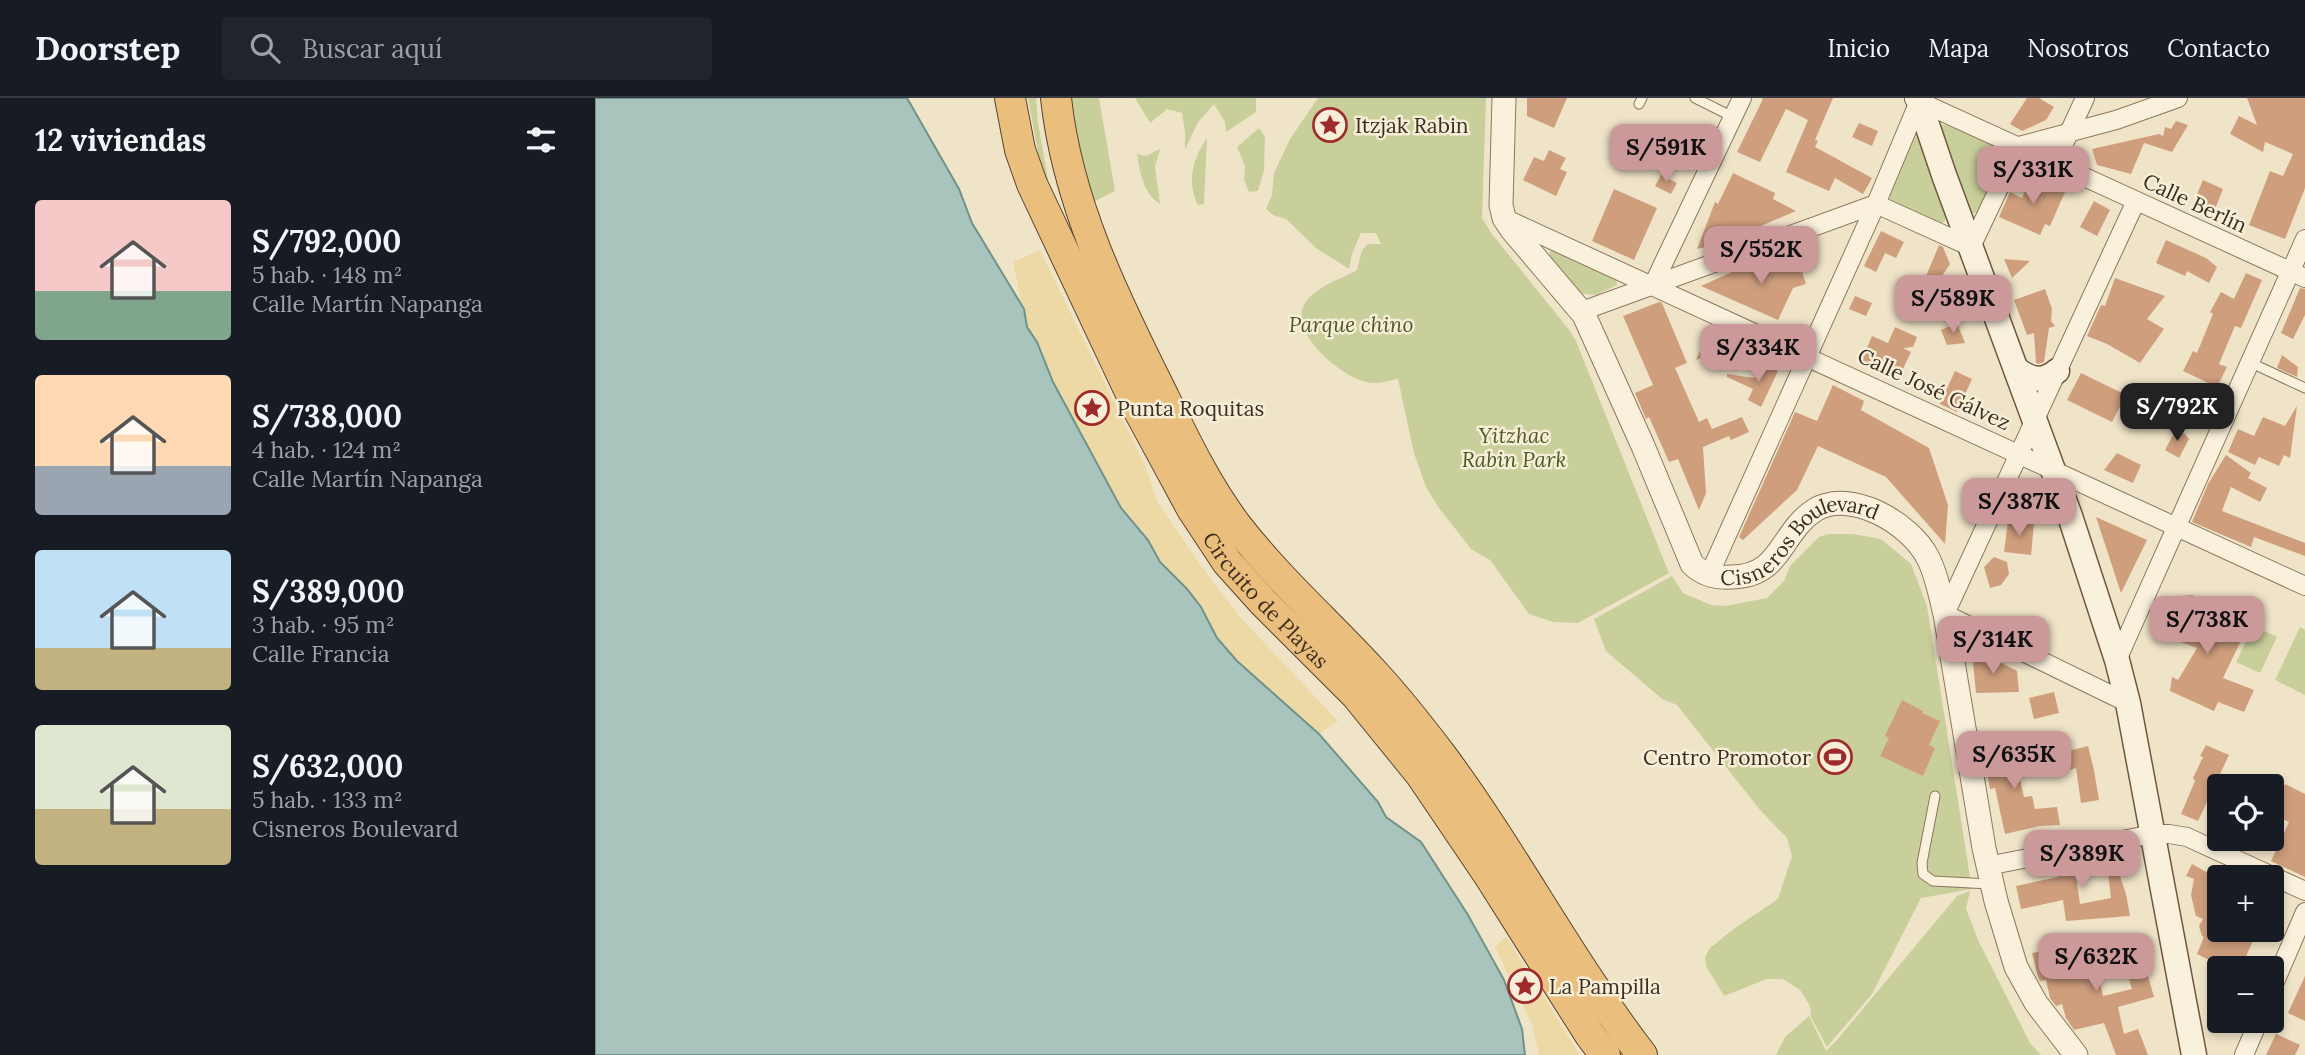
<!DOCTYPE html>
<html lang="es">
<head>
<meta charset="utf-8">
<style>
  body { margin:0; font-family:Lora,serif; background:#20242c; color:#f1f3f6; height:100vh; display:flex; flex-direction:column; font-size:26px; white-space:nowrap }
  * { box-sizing:border-box; margin:0 }
  p { font-size:23px; color:#9ea1a6 }
  .icon { flex:none; width:38px; height:38px; fill:none; stroke:currentColor; stroke-width:2; stroke-linecap:round; stroke-linejoin:round }
  .map { position:relative; flex:1; overflow:hidden }
  .side { display:flex; flex-direction:column; background:#171b24; width:595px }
  .side>* { flex:none }
  .controls { position:absolute; left:1612px; top:676px; display:grid; gap:14px }
  .controls a { display:grid; place-items:center; width:77px; height:77px; border-radius:7px; background:#171b24; box-shadow:0 4px 10px #0003; font-size:35px }
  .price { position:absolute; translate:-50% -60px; padding:0 16px; border-radius:14px; background:#cc999b; color:#111; font-size:23px; line-height:46px; filter:drop-shadow(0 2px 4px #0008) }
  .price::after { content:''; position:absolute; left:50%; top:42px; width:21px; height:16px; margin-left:-10px; background:inherit; clip-path:polygon(0 0,100% 0,50% 100%) }
  .price.current { background:#222; color:#fff }
  ul { padding:0; list-style:none }
  li { display:flex; align-items:center; gap:21px; height:175px; padding:0 35px }
  li span { display:grid; place-items:center; flex:none; width:196px; height:140px; border-radius:7px; color:#555 }
  li>.icon { margin-inline-start:auto }
  span .icon { width:84px; height:84px; fill:#fffc; stroke-width:1 }
  li b { font-size:30px }
  h2 { display:flex; justify-content:space-between; align-items:center; height:84px; padding:0 35px; font-size:30px }
  header { display:flex; align-items:center; gap:42px; box-sizing:border-box; height:98px; padding:0 35px; background:#171b24; border-bottom:2px solid #363941 }
  header strong { font-size:33px }
  nav { display:flex; gap:38px; margin-inline-start:auto; font-size:24px }
  .search { width:490px; height:63px; background:#20242c; display:flex; align-items:center; gap:18px; box-sizing:border-box; padding:0 24px; border-radius:7px; color:#9ea1a6; font-size:26px }
  main { display:flex; flex:1; min-height:0 }
  .map>svg:first-child { display:block }
  .green { fill:#c9cf9b }
  .sand { fill:#ecd9a5 }
  .water { fill:#a9c4bc; stroke:#6f938a; stroke-width:2 }
  .building { fill:#cf9f7d; fill-rule:evenodd }
  .lines { fill:none; stroke-linecap:round; stroke-linejoin:round }
  .service-casing { stroke:#8d765c; stroke-width:11 }
  .minor-casing { stroke:#8d765c; stroke-width:20 }
  .tertiary-casing { stroke:#8d765c; stroke-width:25 }
  .secondary-casing { stroke:#6f573f; stroke-width:27 }
  .trunk-casing { stroke:#5b4430; stroke-width:32 }
  .service { stroke:#faf1dc; stroke-width:9 }
  .minor { stroke:#faf1dc; stroke-width:18 }
  .tertiary { stroke:#faf1dc; stroke-width:23 }
  .secondary { stroke:#faf1dc; stroke-width:24 }
  .trunk { stroke:#eabe7c; stroke-width:30 }
  .labels { text-anchor:middle; dominant-baseline:central; stroke-width:5; stroke-linejoin:round; paint-order:stroke }
  .poi-label { font-size:21px; fill:#3d2e20; stroke:#f7eed8; text-anchor:start }
  .street-label { font-size:21px; fill:#3d2e20; stroke:#f7eed8 }
  .park-label { font-size:21px; font-style:italic; fill:#4d5a26; stroke:#f7eed8 }
</style>
</head>
<body>
<header>
<strong>Doorstep</strong>
<div class="search"><svg class="icon" aria-label="search" viewBox="0 0 24 24"><circle cx="10" cy="10" r="6"/><path d="M15 15l6 6"/></svg>Buscar aquí</div>
<nav><a>Inicio</a><a>Mapa</a><a>Nosotros</a><a>Contacto</a></nav>
</header>
<main>
<section class="side">
<h2>12 viviendas<svg class="icon" aria-label="filters" viewBox="0 0 24 24"><path d="M4 7h16M4 17h16"/><circle cx="9" cy="7" r="2"/><circle cx="15" cy="17" r="2"/></svg></h2>
<ul>
<li><span style="background:linear-gradient(#f6c9c9 65%,#7fa58c 0)"><svg class="icon" aria-label="home" viewBox="0 0 24 24"><path d="M3 11l9-7 9 7M6 9v11h12V9"/></svg></span><div><b>S/792,000</b><p>5 hab. · 148 m²</p><p>Calle Martín Napanga</p></div></li>
<li><span style="background:linear-gradient(#ffd9b3 65%,#9aa5b1 0)"><svg class="icon" aria-label="home" viewBox="0 0 24 24"><path d="M3 11l9-7 9 7M6 9v11h12V9"/></svg></span><div><b>S/738,000</b><p>4 hab. · 124 m²</p><p>Calle Martín Napanga</p></div></li>
<li><span style="background:linear-gradient(#bfe0f5 70%,#c2b280 0)"><svg class="icon" aria-label="home" viewBox="0 0 24 24"><path d="M3 11l9-7 9 7M6 9v11h12V9"/></svg></span><div><b>S/389,000</b><p>3 hab. · 95 m²</p><p>Calle Francia</p></div></li>
<li><span style="background:linear-gradient(#dfe7d0 60%,#c2b280 0)"><svg class="icon" aria-label="home" viewBox="0 0 24 24"><path d="M3 11l9-7 9 7M6 9v11h12V9"/></svg></span><div><b>S/632,000</b><p>5 hab. · 133 m²</p><p>Cisneros Boulevard</p></div></li>
</ul>
</section>
<div class="map">
<svg width="1710" height="957" viewBox="0 0 1710 957">
  <rect width="100%" height="100%" fill="#f0e4c8"/>
  <!-- green -->
  <g class="green">
    <polygon points="433,0 441,0 443,25 454,87 449,87"/>
    <polygon points="474,0 504,0 520,93 494,106"/>
    <polygon points="540,0 661,0 661,14 631,34 630,24 619,6 603,24 590,52 590,34 587,15 572,11 555,25"/>
    <path d="M723,0h168l-4,120 10,16 78,97 6,10 93,232 -91,50 -25,-1 -24,-8 -39,-54 -19,-11 -32,-41 -13,-21 -12,-34 -16,-74c-11,2 -22,6 -32,3 -26,-6 -76,-48 -62,-77 8,-17 37,-26 53,-35l5,-20 6,-6h13l-5,-11h-15l-9,21 -3,15 -33,-21 -30,-29 -13,-4 -7,-6 6,-14 2,-22 16,-34z"/>
    <polygon points="1354,26 1400,47 1405,69 1386,113 1374,116 1341,32 1347,27"/>
    <polygon points="664,30 670,39 669,72 663,93 654,94 649,82 650,68 642,49"/>
    <path d="M1323,38l30,79 -4,7 -5,2 -48,-21c-6,-20 14,-48 22,-66z"/>
    <path d="M612,40l-3,66 -6,1c-12,-23 -5,-47 9,-67z"/>
    <path d="M565,51l-5,18 5,37c-17,-11 -20,-31 -23,-50l9,2z"/>
    <polygon points="960,152 1021,180 1022,187 1001,197 982,195 954,159 955,153"/>
    <polygon points="1233,436 1258,436 1286,441 1316,466 1332,508 1377,791 1326,800 1277,896 1232,949 1216,919 1215,908 1205,892 1188,881 1172,881 1129,898 1111,868 1110,859 1115,850 1140,830 1183,801 1197,758 1192,740 1165,712 1082,607 1067,601 1011,553 999,521 1077,478 1088,495 1116,507 1130,508 1172,500 1189,483 1195,468 1224,439"/>
    <polygon points="1659,528 1682,539 1665,575 1641,564"/>
    <polygon points="1705,529 1710,532 1710,597 1680,582"/>
    <polygon points="1375,793 1371,811 1384,844 1435,945 1446,957 1181,957 1190,939 1214,918 1231,953 1242,942 1362,798"/>
  </g>
  <!-- sand -->
  <g class="sand">
    <polygon points="312,0 364,91 377,125 427,208 418,164 445,152 550,367 562,403 609,472 646,520 743,623 724,636 642,564 622,540 606,509 592,491 565,464 553,442 526,410 465,299 442,244 417,237"/>
    <polygon points="911,838 985,957 944,957 937,926 900,849"/>
  </g>
  <!-- water -->
  <polygon class="water" points="0,0 312,0 364,91 377,125 429,211 432,229 442,244 458,284 526,410 553,442 565,464 592,491 606,509 622,540 642,563 724,636 783,704 791,719 826,744 873,817 909,882 927,931 930,957 0,957"/>
  <!-- building -->
  <g class="building">
    <polygon points="932,0 972,0 959,30 932,18"/>
    <polygon points="1166,0 1238,0 1220,42 1223,43 1220,49 1277,80 1268,96 1240,80 1234,93 1191,74 1213,22 1191,11 1165,64 1142,54 1168,1"/>
    <polygon points="1432,0 1444,0 1459,9 1451,22 1427,33 1415,26"/>
    <polygon points="1652,0 1710,0 1710,90 1690,141 1654,127 1675,73 1688,78 1698,56 1670,44 1668,54 1635,36 1644,18 1662,27"/>
    <polygon points="1581,23 1593,27 1577,54 1549,45 1536,76 1502,67 1497,51 1564,36 1568,38 1570,29 1576,31"/>
    <polygon points="1264,25 1283,33 1277,48 1257,39"/>
    <polygon points="954,52 971,60 965,71 972,74 961,98 928,82 939,59 949,63"/>
    <polygon points="1138,75 1180,95 1178,101 1201,113 1159,131 1167,136 1102,151 1120,104 1123,106"/>
    <polygon points="1066,77 1082,85 1076,96 1060,88"/>
    <polygon points="1437,79 1470,94 1455,128 1450,126 1445,137 1404,119 1415,94 1427,100"/>
    <polygon points="1608,82 1628,91 1618,116 1597,108"/>
    <polygon points="1019,91 1062,110 1039,162 997,143"/>
    <polygon points="1499,103 1515,112 1502,138 1485,129"/>
    <polygon points="1286,133 1309,144 1301,160 1290,155 1281,174 1269,168"/>
    <polygon points="1571,142 1611,160 1622,169 1614,185 1592,173 1590,178 1561,165"/>
    <polygon points="1344,147 1348,149 1355,166 1347,178 1351,180 1342,200 1325,193"/>
    <polygon points="1202,159 1211,186 1198,190 1183,222 1106,188 1159,164 1163,172"/>
    <polygon points="1409,161 1435,163 1417,180"/>
    <polygon points="1651,175 1667,182 1646,230 1640,228 1624,266 1632,269 1622,289 1588,273 1598,253 1602,255 1618,216 1615,214 1626,194 1639,201"/>
    <polygon points="1520,180 1570,198 1552,221 1569,231 1545,265 1512,246 1492,238 1506,207 1510,208"/>
    <polygon points="1705,190 1710,191 1710,217 1698,241 1686,235"/>
    <polygon points="1450,191 1457,211 1456,223 1460,228 1454,230 1449,264 1443,266 1441,265 1439,235 1432,237 1419,202"/>
    <polygon points="1260,198 1277,205 1271,218 1254,211"/>
    <polygon points="1064,204 1067,205 1092,265 1080,270 1104,324 1112,320 1117,331 1147,319 1154,334 1136,342 1134,338 1108,349 1111,395 1104,412 1083,361 1074,364 1054,319 1051,321 1040,295 1058,287 1028,218"/>
    <polygon points="1362,225 1370,245 1352,247 1346,232"/>
    <polygon points="1300,229 1322,239 1318,249 1308,250 1316,254 1305,277 1283,267 1281,273 1265,266 1277,238 1293,245"/>
    <polygon points="1113,237 1131,246 1124,263 1111,266 1111,258 1101,262"/>
    <polygon points="1687,257 1703,269 1702,279 1682,270"/>
    <polygon points="1166,266 1183,273 1166,309 1153,302 1158,291 1132,279 1132,276 1159,280"/>
    <polygon points="1360,273 1377,281 1362,314 1345,306"/>
    <polygon points="1486,275 1531,297 1517,324 1472,302"/>
    <polygon points="1238,287 1269,303 1266,312 1334,350 1353,407 1350,446 1291,379 1223,348 1202,392 1148,442 1144,439 1200,314 1222,323"/>
    <polygon points="1578,301 1601,312 1594,327 1571,316"/>
    <polygon points="1702,308 1695,360 1689,357 1684,368 1664,359 1660,367 1633,354 1643,331 1659,338 1668,319 1690,328"/>
    <polygon points="1583,328 1594,341 1584,360 1570,352"/>
    <polygon points="1522,355 1546,367 1538,385 1509,372"/>
    <polygon points="1631,357 1656,375 1653,380 1672,390 1665,404 1636,389 1627,413 1710,445 1710,458 1659,439 1656,449 1597,424 1613,386"/>
    <polygon points="1501,419 1552,442 1526,495"/>
    <polygon points="1413,423 1439,425 1436,457 1409,454"/>
    <polygon points="1399,459 1412,464 1414,476 1406,487 1395,490 1389,469"/>
    <polygon points="1598,497 1599,515 1620,524 1629,510 1642,516 1640,523 1652,530 1628,580 1659,592 1649,614 1623,604 1619,613 1575,593 1577,579 1583,582 1602,550 1564,536 1578,507 1585,506 1585,498"/>
    <polygon points="1377,554 1385,554 1422,573 1424,594 1381,595"/>
    <polygon points="1459,594 1464,615 1439,621 1434,600"/>
    <polygon points="1307,602 1328,613 1327,615 1345,623 1334,647 1340,650 1328,678 1285,658 1294,640 1290,638"/>
    <polygon points="1420,643 1423,655 1419,656 1429,699 1437,698 1440,711 1462,709 1465,727 1444,728 1410,736 1400,690 1395,691 1387,646"/>
    <polygon points="1611,647 1634,657 1603,723 1586,716 1600,683 1598,680 1608,659 1605,658"/>
    <polygon points="1493,648 1499,672 1504,702 1486,705 1481,670 1475,672 1470,654"/>
    <polygon points="1690,686 1710,696 1710,779 1676,763 1694,724 1676,716"/>
    <path d="M1523,756l2,22 6,18 4,22 -64,5 -3,-21 -42,9 -5,-23 42,-9 -2,-13zM1513,775l3,25 -31,6 -4,-27z"/>
    <polygon points="1597,766 1624,781 1624,831 1663,831 1646,870 1634,870 1617,861 1616,863 1602,856 1609,839 1607,838 1604,828 1608,821 1601,818 1596,797 1599,781 1591,778"/>
    <polygon points="1536,835 1539,848 1544,846 1559,899 1523,909 1529,936 1543,931 1553,957 1521,957 1509,925 1479,932 1471,920 1467,906 1461,908 1455,900 1451,882 1445,883 1443,879 1437,855 1476,847 1481,875 1502,871 1508,898 1537,891 1521,838"/>
    <polygon points="1710,878 1710,923 1693,915"/>
    <polygon points="1681,936 1705,947 1700,957 1671,957"/>
  </g>
  <g class="lines">
    <!-- service casing -->
    <g class="service-casing">
      <g id="service">
        <polyline points="1100,0 1138,19"/>
        <polyline points="1044,6 1047,0"/>
        <polyline points="1654,264 1710,290"/>
        <polyline points="1340,698 1327,765 1328,776 1338,783 1395,786"/>
      </g>
    </g>
    <!-- minor casing -->
    <g class="minor-casing">
      <g id="minor">
        <polyline points="1319,1 1710,180"/>
        <polyline points="1460,65 1490,0"/>
        <polyline points="909,120 1710,488"/>
        <polyline points="1058,187 1147,0"/>
        <polyline points="987,213 1281,106 1376,149 1424,48 1521,22 1583,0"/>
        <polyline points="1114,477 1281,106 1325,1"/>
        <polyline points="1522,562 1710,141"/>
        <polyline points="1533,605 1350,516 1541,103"/>
        <polyline points="1392,768 1558,736 1574,736 1592,739 1710,793"/>
        <polyline points="1676,893 1710,814"/>
        <polyline points="1649,957 1664,922"/>
      </g>
    </g>
    <!-- tertiary casing -->
    <g class="tertiary-casing">
      <g id="tertiary">
        <path id="s1" d="M909,0l-3,107 3,13 8,12 72,85 59,131 49,118c11,11 23,14 39,13 51,0 49,-45 84,-67 36,-22 96,14 113,48 9,17 12,37 17,56l39,234 12,53 20,66 20,36 40,52"/>
      </g>
    </g>
    <!-- secondary casing -->
    <g class="secondary-casing">
      <g id="secondary">
        <polyline points="1323,0 1349,77 1475,418 1522,562 1533,605 1599,957"/>
        <path d="M1421,271c14,11 27,14 41,2"/>
      </g>
    </g>
    <!-- trunk casing -->
    <g class="trunk-casing">
      <g id="trunk">
        <path id="s2" d="M415,0l10,52 12,34 107,227 53,98 35,53 36,40 93,93 65,80 67,99 102,161 15,20"/>
        <path d="M461,0c11,103 57,197 103,289 23,47 46,97 78,139 41,53 91,97 136,146 25,27 47,55 69,84 72,97 127,204 200,299"/>
      </g>
    </g>
    <!-- service -->
    <use href="#service" class="service"/>
    <!-- minor -->
    <use href="#minor" class="minor"/>
    <!-- tertiary -->
    <use href="#tertiary" class="tertiary"/>
    <!-- secondary -->
    <use href="#secondary" class="secondary"/>
    <!-- trunk -->
    <use href="#trunk" class="trunk"/>
  </g>
  <!-- icons -->
  <defs>
    <g id="sight-ring" transform="scale(1.75)"><circle r="9.5" fill="#f7eed8" stroke="#9e2a2b" stroke-width="1.5"/><path d="M0-6L1.8-2.2L6-1.7L2.9 1.2L3.7 5.4L0 3.3L-3.7 5.4L-2.9 1.2L-6-1.7L-1.8-2.2Z" fill="#9e2a2b"/></g>
    <g id="stadium-ring" transform="scale(1.75)"><circle r="9.5" fill="#f7eed8" stroke="#9e2a2b" stroke-width="1.5"/><path d="M0-5a6.5 5 0 1 0 0 10a6.5 5 0 1 0 0-10ZM-3.5-1.8h7v3.6h-7Z" fill="#9e2a2b"/></g>
  </defs>
  <g fill-rule="evenodd">
    <use href="#sight-ring" x="735" y="27"/>
    <use href="#sight-ring" x="497" y="310"/>
    <use href="#stadium-ring" x="1240" y="659"/>
    <use href="#sight-ring" x="930" y="888"/>
  </g>
  <g class="labels">
    <!-- poi labels -->
    <g class="poi-label">
      <text x="760" y="27">Itzjak Rabin</text>
      <text x="522" y="310">Punta Roquitas</text>
      <text x="1216" y="659" text-anchor="end">Centro Promotor</text>
      <text x="954" y="888">La Pampilla</text>
    </g>
    <!-- street labels -->
    <g class="street-label">
      <text transform="translate(1600 105) rotate(25)">Calle Berlín</text>
      <text transform="translate(1339 291) rotate(25)">Calle José Gálvez</text>
      <text stroke="none"><textPath href="#s1" startOffset="644">Cisneros Boulevard</textPath></text>
      <text stroke="none"><textPath href="#s2" startOffset="569">Circuito de Playas</textPath></text>
    </g>
    <!-- park labels -->
    <g class="park-label">
      <text x="756" y="226">Parque chino</text>
      <text x="919" y="337">Yitzhac<tspan x="919" dy="24">Rabin Park</tspan></text>
    </g>
  </g>
</svg>
<div class="controls">
<a><svg class="icon" aria-label="locate" viewBox="0 0 24 24"><circle cx="12" cy="12" r="6"/><path d="M12 2v4M12 18v4M2 12h4M18 12h4"/></svg></a>
<a>+</a>
<a>−</a>
</div>
<b class="price" style="left:1071px;top:86px">S/591K</b>
<b class="price" style="left:1438px;top:108px">S/331K</b>
<b class="price" style="left:1166px;top:188px">S/552K</b>
<b class="price" style="left:1358px;top:237px">S/589K</b>
<b class="price" style="left:1163px;top:286px">S/334K</b>
<b class="price current" style="left:1582px;top:345px">S/792K</b>
<b class="price" style="left:1424px;top:440px">S/387K</b>
<b class="price" style="left:1612px;top:558px">S/738K</b>
<b class="price" style="left:1398px;top:578px">S/314K</b>
<b class="price" style="left:1419px;top:693px">S/635K</b>
<b class="price" style="left:1487px;top:792px">S/389K</b>
<b class="price" style="left:1501px;top:895px">S/632K</b>
</div>
</main>
</body>
</html>
